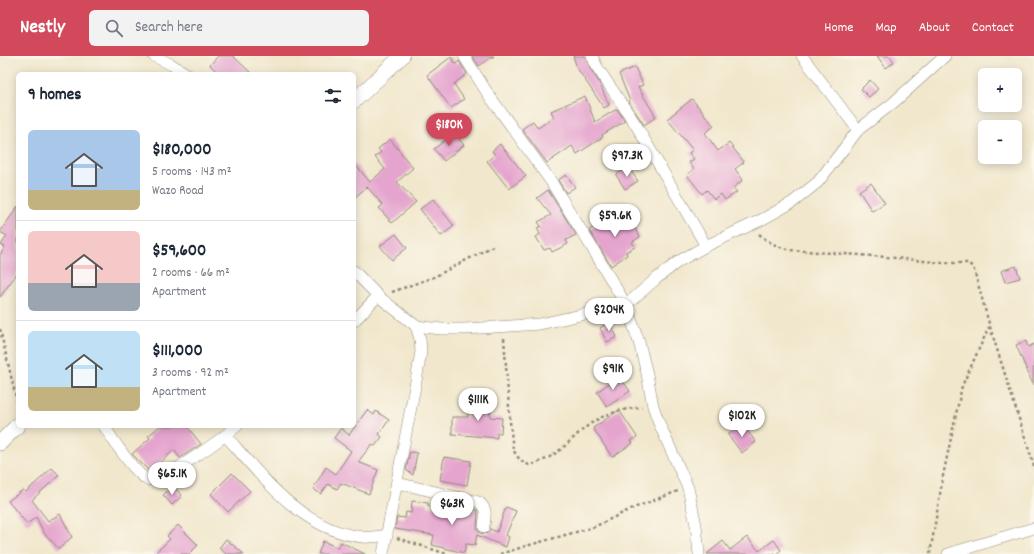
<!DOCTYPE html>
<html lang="en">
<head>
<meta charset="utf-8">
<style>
  body { margin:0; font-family:Dekko,sans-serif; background:#f2f2f3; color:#1f2937; height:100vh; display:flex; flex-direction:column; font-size:15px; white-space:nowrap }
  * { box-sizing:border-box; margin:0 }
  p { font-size:13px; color:#747a83 }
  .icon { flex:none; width:22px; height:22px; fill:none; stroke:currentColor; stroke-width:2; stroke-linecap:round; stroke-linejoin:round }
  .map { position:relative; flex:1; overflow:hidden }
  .side { position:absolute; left:16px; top:16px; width:340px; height:356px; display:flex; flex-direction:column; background:#fff; border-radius:6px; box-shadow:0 2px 10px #0003 }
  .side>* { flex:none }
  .tools { position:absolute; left:978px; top:12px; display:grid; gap:8px }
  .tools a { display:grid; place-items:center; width:44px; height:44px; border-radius:6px; background:#fff; box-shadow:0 2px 10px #0003; font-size:20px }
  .price { position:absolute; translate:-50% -34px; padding:0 9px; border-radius:14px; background:#fff; color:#222; font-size:13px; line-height:26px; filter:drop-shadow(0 1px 2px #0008) }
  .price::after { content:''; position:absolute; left:50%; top:24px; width:12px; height:9px; margin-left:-6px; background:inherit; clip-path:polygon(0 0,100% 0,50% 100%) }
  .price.selected { background:#d1495b; color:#fff }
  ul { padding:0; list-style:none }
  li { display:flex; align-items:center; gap:12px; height:100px; padding:0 12px }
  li+li { border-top:1px solid #e0e1e3 }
  li span { display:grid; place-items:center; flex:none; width:112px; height:80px; border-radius:6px; color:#555 }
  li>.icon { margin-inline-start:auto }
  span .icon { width:48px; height:48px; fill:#fffc; stroke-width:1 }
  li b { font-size:17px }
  h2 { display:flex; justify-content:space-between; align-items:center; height:48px; padding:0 12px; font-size:17px }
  header { display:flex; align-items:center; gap:24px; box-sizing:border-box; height:56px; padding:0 20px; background:#d1495b; color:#fff }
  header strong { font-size:19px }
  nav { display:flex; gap:22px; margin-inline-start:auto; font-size:14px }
  .search { width:280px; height:36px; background:#f2f2f3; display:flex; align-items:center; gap:10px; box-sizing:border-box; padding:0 14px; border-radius:6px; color:#747a83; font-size:15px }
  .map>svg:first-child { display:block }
  .building { fill:#e5a4ce }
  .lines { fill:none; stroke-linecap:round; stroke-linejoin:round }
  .minor-casing { stroke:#8e897c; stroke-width:12 }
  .secondary-casing { stroke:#8e897c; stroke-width:16 }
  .path { stroke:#8e897c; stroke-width:2.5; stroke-dasharray:3 3; stroke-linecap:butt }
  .minor { stroke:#fff; stroke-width:11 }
  .secondary { stroke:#fff; stroke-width:15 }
</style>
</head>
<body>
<header>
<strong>Nestly</strong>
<div class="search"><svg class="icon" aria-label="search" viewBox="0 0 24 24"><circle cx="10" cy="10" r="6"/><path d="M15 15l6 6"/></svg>Search here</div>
<nav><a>Home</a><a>Map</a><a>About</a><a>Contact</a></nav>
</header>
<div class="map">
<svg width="1034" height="498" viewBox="0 0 1034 498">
  <rect width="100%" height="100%" fill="#fbf7ec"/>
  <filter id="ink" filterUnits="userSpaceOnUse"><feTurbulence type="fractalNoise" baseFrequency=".025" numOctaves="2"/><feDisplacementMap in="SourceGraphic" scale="8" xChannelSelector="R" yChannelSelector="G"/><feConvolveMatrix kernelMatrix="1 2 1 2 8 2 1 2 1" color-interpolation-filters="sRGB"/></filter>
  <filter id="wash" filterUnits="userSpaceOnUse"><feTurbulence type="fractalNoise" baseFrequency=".012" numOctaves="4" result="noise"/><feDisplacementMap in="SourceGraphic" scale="16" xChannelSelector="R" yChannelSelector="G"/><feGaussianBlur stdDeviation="0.9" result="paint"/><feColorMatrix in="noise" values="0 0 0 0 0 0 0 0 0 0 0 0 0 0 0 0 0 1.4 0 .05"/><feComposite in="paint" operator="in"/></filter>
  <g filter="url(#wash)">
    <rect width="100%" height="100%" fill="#f1e7cc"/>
    <g id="blocks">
      <!-- building -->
      <g class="building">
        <polygon points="218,0 233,0 252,18 219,18 210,9"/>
        <polygon points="472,0 494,0 479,10"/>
        <polygon points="573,0 585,0 591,14 599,26 609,49 604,52 577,12"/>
        <polygon points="877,0 890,0 894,6 886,12"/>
        <polygon points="451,1 456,8 459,5 467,18 454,28 464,43 451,52 427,19"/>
        <polygon points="635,11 643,29 638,31 656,61 644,69 629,46 630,45 619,18"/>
        <polygon points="870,24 878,33 869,41 861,33"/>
        <polygon points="585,40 595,66 617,53 625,65 602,79 603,81 577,98 572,90 547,107 522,73 533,65 538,72 554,61 551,55"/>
        <polygon points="692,43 714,70 705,77 718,95 729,87 744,106 735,113 743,124 733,132 737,136 725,144 721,138 714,143 707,134 702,138 687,119 694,113 689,106 694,103 689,97 693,94 667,63"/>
        <polygon points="454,77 464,89 444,105 434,93"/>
        <polygon points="390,83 413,112 397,126 416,146 392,167 379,152 383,149 367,131 354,142 354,107 370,126 385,113 375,101 381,96 378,93"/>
        <polygon points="500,88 526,120 509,133 487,105 495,99 492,95"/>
        <polygon points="628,111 638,125 625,133 616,119"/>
        <polygon points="566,119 575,131 566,137 558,124"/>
        <polygon points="871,127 885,147 872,155 859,135"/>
        <polygon points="548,134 576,179 566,184 568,188 552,196 550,192 544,194 536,181 540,178 537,172 541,170 538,166 551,159 537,142"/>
        <polygon points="433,143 454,170 441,180 420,153"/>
        <polygon points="18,150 18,216 0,241 0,199 5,191 1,189 7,180 0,176"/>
        <polygon points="626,158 640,181 632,186 635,191 626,196 627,199 611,210 589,174 608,163 611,168"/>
        <polygon points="396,178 407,192 392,204 380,190"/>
        <polygon points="1016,210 1020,222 1005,226 1001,215"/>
        <polygon points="610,266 617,281 607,286 600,272"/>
        <polygon points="1026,285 1028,291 1034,288 1033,329 1016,289"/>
        <polygon points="619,320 630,335 607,351 597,336"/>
        <polygon points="468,347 490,347 490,361 502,362 501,377 497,377 497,382 452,378 452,361 468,361"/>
        <polygon points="367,354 374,359 376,355 389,364 379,378 382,381 375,390 372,388 358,406 378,414 369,438 341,427 337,433 328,428 321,438 313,433 326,411 336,418 351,395 334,382 341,372 349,379"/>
        <polygon points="619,354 637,381 631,385 633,387 612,401 593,372"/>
        <polygon points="742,368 756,386 742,397 728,379"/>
        <polygon points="160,370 187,370 201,388 180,402 174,394 150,416 132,398 150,382 148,380"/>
        <polygon points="410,396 417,397 413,419 406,414"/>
        <polygon points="444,401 471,405 467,429 440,424"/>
        <polygon points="52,412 59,419 32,444 48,465 60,458 72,481 59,493 44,477 36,461 27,468 8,445 23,434 26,436"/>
        <polygon points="232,417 250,435 228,456 211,438"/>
        <polygon points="173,430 182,440 172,449 163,439"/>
        <polygon points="412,445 428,447 428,450 460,452 460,450 477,454 478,458 477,473 480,477 484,478 487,477 490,473 497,476 506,451 516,455 506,479 509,481 506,491 477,479 475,489 466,488 464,497 432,489 434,479 395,473 397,461 405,462 406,456 411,457"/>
        <polygon points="178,469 198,489 189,498 154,498 170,483 167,480"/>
        <polygon points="747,481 759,495 774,484 781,494 776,498 707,498 723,485 730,494"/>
        <polygon points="226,483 244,498 226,498 219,492"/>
        <polygon points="323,485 338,492 341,486 365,498 318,498"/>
      </g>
    </g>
  </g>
  <g filter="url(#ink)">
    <use href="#blocks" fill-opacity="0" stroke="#8e897c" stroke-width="1"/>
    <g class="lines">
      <!-- minor casing -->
      <g class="minor-casing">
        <g id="minor">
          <polyline points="154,0 172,9 187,18"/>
          <polyline points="464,0 488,38 550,124 591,190 626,249 639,286 647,318 653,350 659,367 688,432 696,469 699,498"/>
          <polyline points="592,0 597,11 636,69 706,190"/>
          <polyline points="802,0 858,74"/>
          <polyline points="354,215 378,240 416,270 420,283 421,296 416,325 383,498"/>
          <polyline points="354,265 378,240"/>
          <polyline points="416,270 441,273 465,273 540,268 626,249 657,222 679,205 706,190 763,163 793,146 818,126 858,74 893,47 945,0"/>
          <path d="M104,370c7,11 33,51 45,54 13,3 76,-44 88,-54"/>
          <path d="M226,380c37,42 77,95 137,101 8,1 17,-1 24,-2"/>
          <path d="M397,427l82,19c9,8 6,13 5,25"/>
          <polyline points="948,498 1034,472"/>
        </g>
      </g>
      <!-- secondary casing -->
      <g class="secondary-casing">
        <g id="secondary">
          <polyline points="354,45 402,0"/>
          <polyline points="0,387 18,369"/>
        </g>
      </g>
      <!-- path -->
      <g class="path">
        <path d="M759,178c10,9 19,13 32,16l95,7 57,6h26l5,7 16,57 44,139"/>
        <polyline points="392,236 434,221 493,190"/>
        <polyline points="0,273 18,350"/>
        <path d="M504,282l6,83 3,29 7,10 9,5c30,-7 39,-25 61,-41 16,-11 33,-15 52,-17"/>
        <polyline points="397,482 447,498"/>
        <polyline points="500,498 526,490 594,471 631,453 678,435"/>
        <polyline points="930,498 943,420 962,330 989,271"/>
      </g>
      <!-- minor -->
      <use href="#minor" class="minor"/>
      <!-- secondary -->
      <use href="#secondary" class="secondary"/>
    </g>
  </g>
</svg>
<div class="tools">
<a>+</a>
<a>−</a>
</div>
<b class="price selected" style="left:449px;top:91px">$180K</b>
<b class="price" style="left:627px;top:122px">$97.3K</b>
<b class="price" style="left:615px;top:182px">$59.6K</b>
<b class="price" style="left:609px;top:276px">$204K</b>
<b class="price" style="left:613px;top:335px">$91K</b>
<b class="price" style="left:478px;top:366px">$111K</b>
<b class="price" style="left:742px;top:382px">$102K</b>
<b class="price" style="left:172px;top:440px">$65.1K</b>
<b class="price" style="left:452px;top:470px">$63K</b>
<section class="side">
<h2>9 homes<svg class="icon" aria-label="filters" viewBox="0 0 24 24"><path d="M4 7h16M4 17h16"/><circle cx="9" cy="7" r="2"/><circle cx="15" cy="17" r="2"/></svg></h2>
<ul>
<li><span style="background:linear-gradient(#a9c7e8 75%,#c2b280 0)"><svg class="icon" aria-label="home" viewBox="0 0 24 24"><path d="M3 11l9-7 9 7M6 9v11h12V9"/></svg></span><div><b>$180,000</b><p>5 rooms · 143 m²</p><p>Wazo Road</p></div></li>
<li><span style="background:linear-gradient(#f6c9c9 65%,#9aa5b1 0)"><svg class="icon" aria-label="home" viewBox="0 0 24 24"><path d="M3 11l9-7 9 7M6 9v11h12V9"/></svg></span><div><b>$59,600</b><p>2 rooms · 66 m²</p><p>Apartment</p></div></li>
<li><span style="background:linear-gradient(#bfe0f5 70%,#c2b280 0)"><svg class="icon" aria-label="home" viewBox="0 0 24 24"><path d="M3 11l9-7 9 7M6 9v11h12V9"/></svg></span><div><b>$111,000</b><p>3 rooms · 92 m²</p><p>Apartment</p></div></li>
</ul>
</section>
</div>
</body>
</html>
